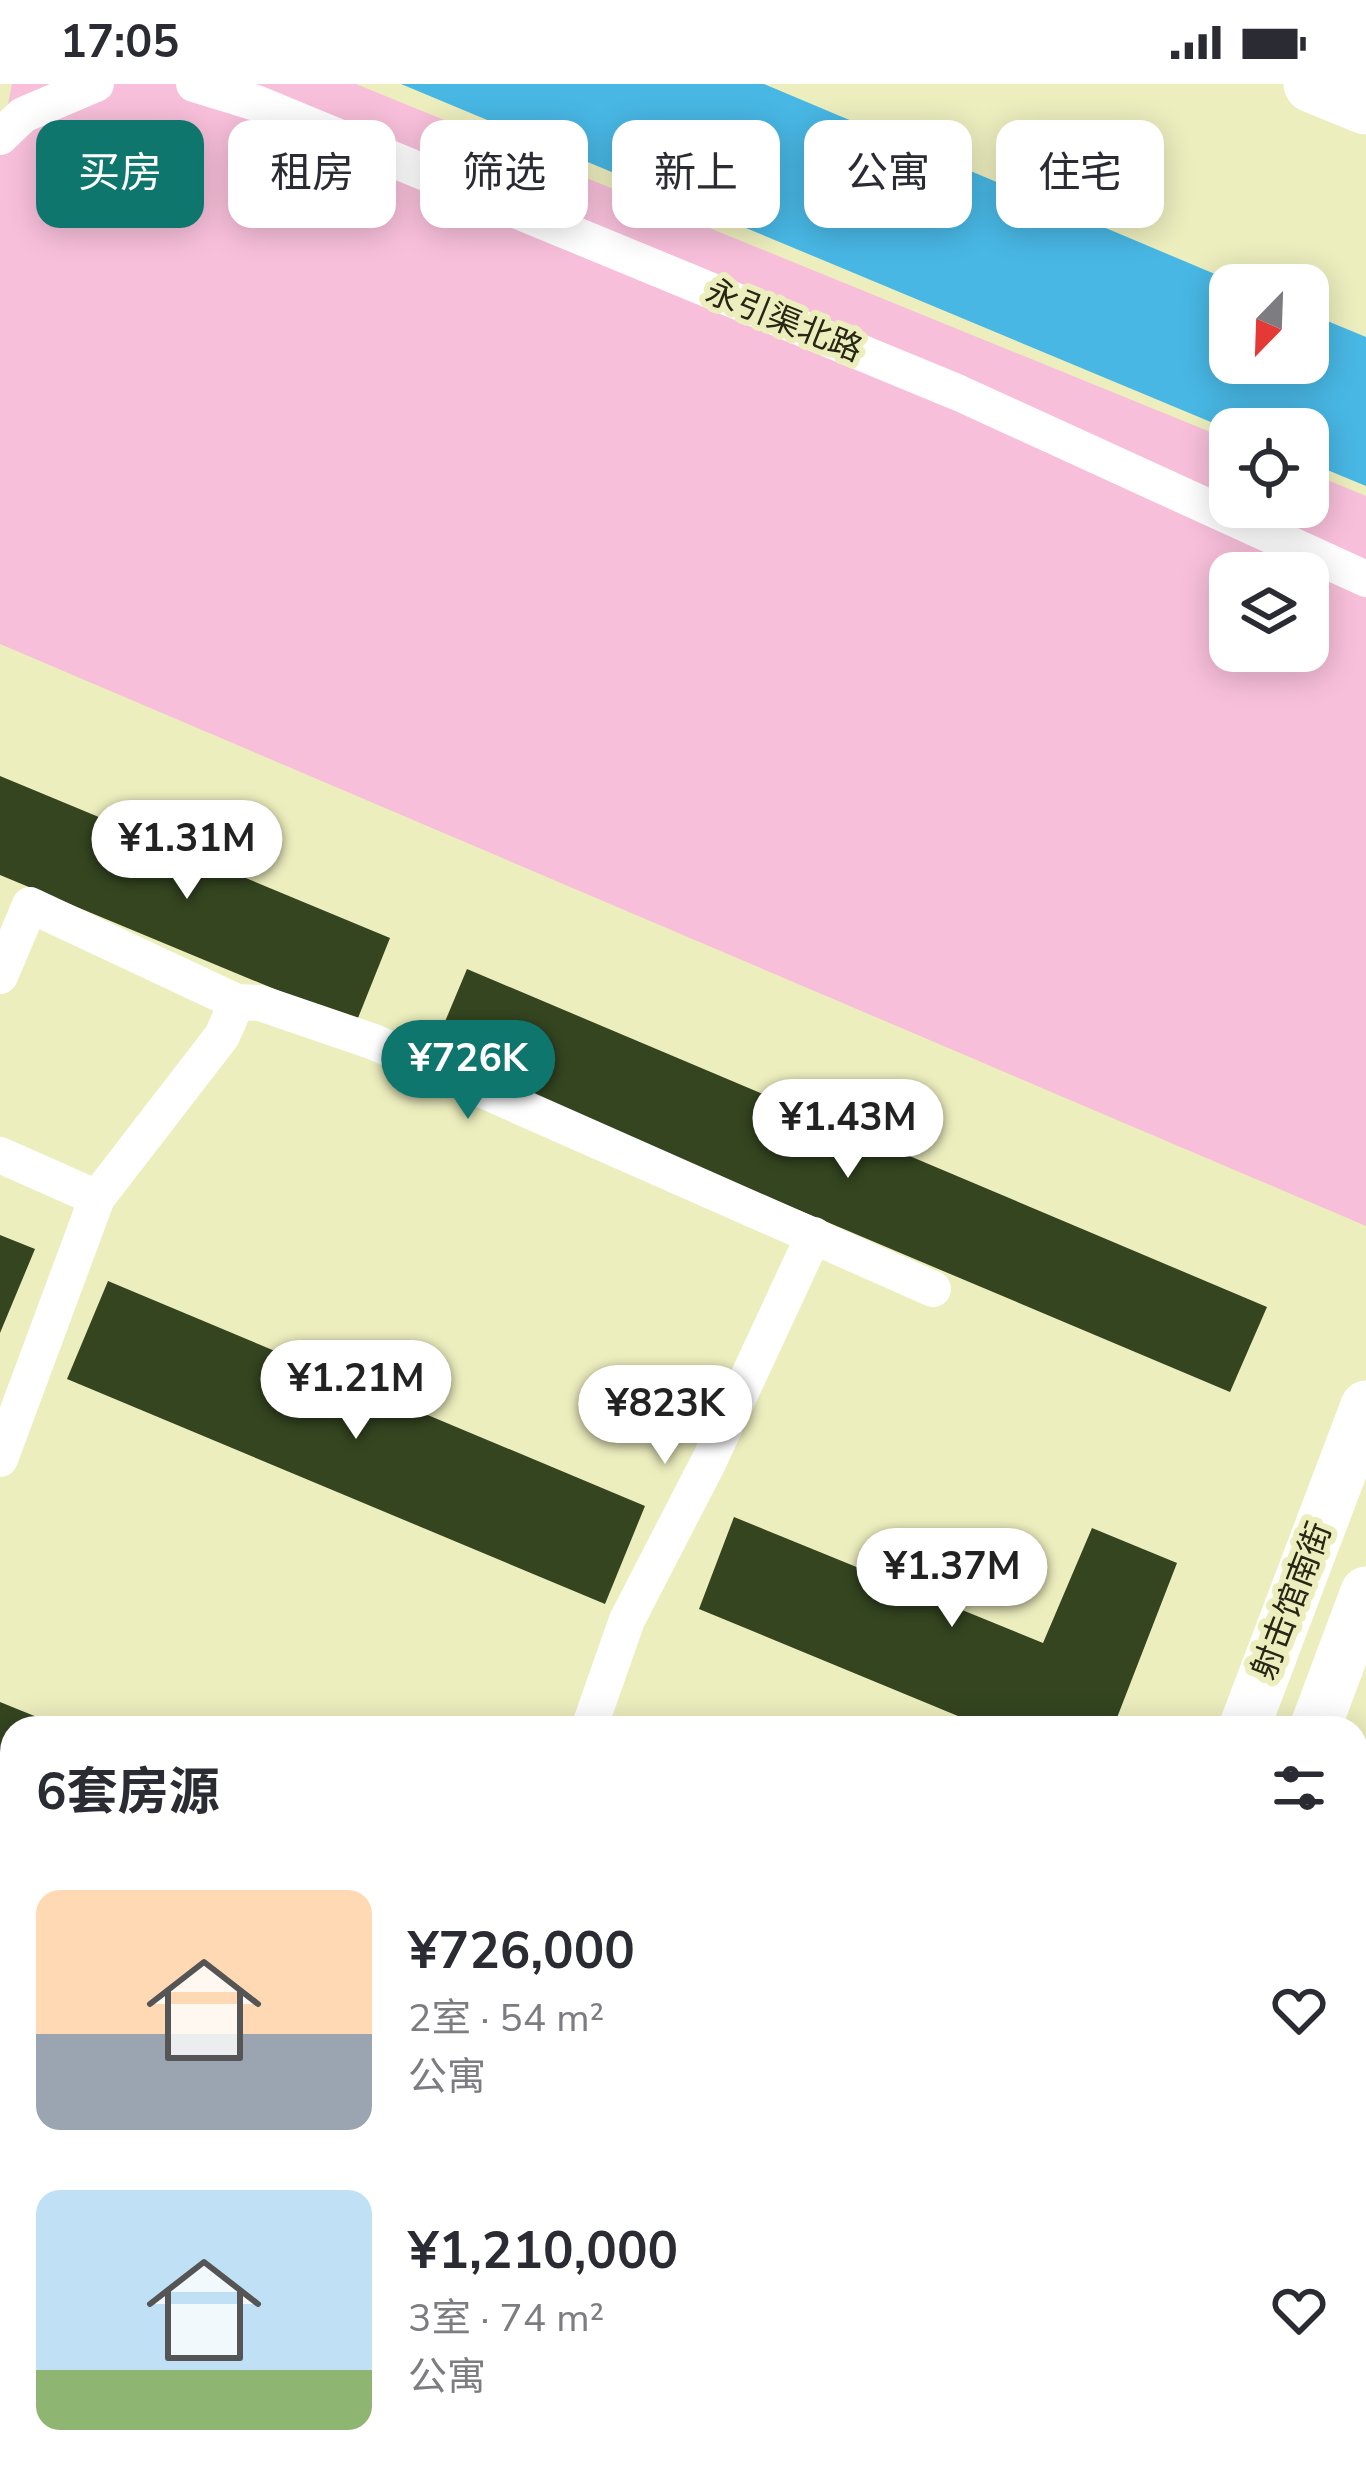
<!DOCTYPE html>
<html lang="zh">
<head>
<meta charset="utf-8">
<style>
  body { margin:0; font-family:"Nunito Sans","Noto Sans SC",sans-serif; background:#f2f2f3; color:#2b2b33; height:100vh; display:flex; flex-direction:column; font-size:45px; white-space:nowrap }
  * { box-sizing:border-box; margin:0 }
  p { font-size:39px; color:#7c7c81 }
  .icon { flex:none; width:66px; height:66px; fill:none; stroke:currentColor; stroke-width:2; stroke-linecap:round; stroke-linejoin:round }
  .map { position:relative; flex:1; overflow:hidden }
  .side { position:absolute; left:0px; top:1632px; width:1368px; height:768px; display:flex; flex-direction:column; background:#fff; border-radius:36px 36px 0 0; box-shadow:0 6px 30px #0003 }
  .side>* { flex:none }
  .top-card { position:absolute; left:36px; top:36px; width:1296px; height:108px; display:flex; gap:24px }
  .needle { width:78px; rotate:203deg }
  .buttons { position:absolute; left:1209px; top:180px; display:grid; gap:24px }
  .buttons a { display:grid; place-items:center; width:120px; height:120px; border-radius:24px; background:#fff; box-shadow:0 6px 30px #0003; font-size:60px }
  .price { position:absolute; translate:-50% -102px; padding:0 27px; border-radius:42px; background:#fff; color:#222; font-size:39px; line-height:78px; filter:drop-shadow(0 3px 6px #0008) }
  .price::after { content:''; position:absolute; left:50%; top:72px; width:36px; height:27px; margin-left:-18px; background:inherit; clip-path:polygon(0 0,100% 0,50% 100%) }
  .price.active { background:#0f766e; color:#fff }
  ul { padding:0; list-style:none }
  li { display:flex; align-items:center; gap:36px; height:300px; padding:0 36px }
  li span { display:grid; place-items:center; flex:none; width:336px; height:240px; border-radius:24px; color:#555 }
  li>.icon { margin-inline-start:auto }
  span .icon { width:144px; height:144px; fill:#fffc; stroke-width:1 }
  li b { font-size:51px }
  h2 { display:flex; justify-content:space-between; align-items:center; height:144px; padding:0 36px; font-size:51px }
  .tag { padding:0 42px; border-radius:24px; background:#fff; box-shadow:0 6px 30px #0003; font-size:42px; line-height:108px }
  .tag.active { background:#0f766e; color:#fff }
  .status { display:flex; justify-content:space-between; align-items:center; height:84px; padding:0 60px; background:#fff; direction:ltr }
  .status svg { height:33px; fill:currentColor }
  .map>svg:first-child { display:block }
  .built { fill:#e5e6ae }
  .green { fill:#f8bfda; fill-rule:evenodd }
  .water { fill:#48b7e4 }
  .building { fill:#344520 }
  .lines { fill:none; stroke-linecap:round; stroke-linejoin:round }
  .path { stroke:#959673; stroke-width:8; stroke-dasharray:6 6; stroke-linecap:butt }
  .minor { stroke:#fff; stroke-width:36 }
  .secondary { stroke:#fff; stroke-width:51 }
  .primary { stroke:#fff; stroke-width:57 }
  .labels { text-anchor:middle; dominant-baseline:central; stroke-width:12; stroke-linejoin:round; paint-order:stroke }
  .street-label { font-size:33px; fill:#272715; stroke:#edeebe }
</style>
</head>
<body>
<div class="status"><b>17:05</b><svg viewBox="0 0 49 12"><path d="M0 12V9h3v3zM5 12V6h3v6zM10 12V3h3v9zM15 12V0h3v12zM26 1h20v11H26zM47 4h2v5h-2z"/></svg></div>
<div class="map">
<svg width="1366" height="2400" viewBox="0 0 1366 2400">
  <rect width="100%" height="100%" fill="#edeebe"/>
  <!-- built -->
  <polygon class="built" points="1366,1661 1366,1958 1356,1954 1356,1688"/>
  <!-- green -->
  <path class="green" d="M12,0h344l874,356v67h78v-35l58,24v730l-1366,-582v-499zM1230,489h78v78h-78z"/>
  <!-- water -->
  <polygon class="water" points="401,0 764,0 1241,201 1230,201 1230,279 1308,279 1308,229 1366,253 1366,402 1308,378 1308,345 1230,346"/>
  <!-- building -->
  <g class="building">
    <polygon points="0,692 390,854 356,939 0,791"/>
    <polygon points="467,885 1267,1223 1230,1308 431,971"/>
    <polygon points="0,1151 35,1165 0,1249"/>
    <polygon points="108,1197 645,1422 605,1520 67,1295"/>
    <polygon points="734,1433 1043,1559 1092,1444 1177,1479 1113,1644 987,1644 699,1525"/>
    <polygon points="0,1618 64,1644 12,1644 12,1737 0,1732"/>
    <polygon points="0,2057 12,2062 12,2126 0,2121"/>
    <polygon points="1366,2189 1366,2400 1285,2400 1290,2388 1356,2388 1356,2215"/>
    <polygon points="692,2388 758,2388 754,2400 722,2400"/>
  </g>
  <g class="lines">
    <!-- path -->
    <g class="path">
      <polyline points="0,2359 12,2364"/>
      <polyline points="70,2388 100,2400"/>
      <polyline points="490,2388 520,2400"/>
    </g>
    <!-- minor -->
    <g class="minor">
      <polyline points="194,0 256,19 959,309 1366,495"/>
      <polyline points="0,53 23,31 96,0"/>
      <polyline points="0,892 30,821 237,918 260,919 374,958 933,1205"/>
      <polyline points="0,1071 97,1114"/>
      <polyline points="0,1375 97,1114 222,952 237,918"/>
      <polyline points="589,1644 627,1536 709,1377 814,1151"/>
      <polyline points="0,1728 12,1733"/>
      <polyline points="0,1959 12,1964"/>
      <polyline points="1356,2006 1366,2010"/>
    </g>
    <!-- secondary -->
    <g class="secondary">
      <polyline points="1244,1644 1366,1322"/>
      <polyline points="1315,1644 1366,1508"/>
      <polyline points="0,2228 12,2233"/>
      <polyline points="0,2303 12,2308"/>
      <polyline points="214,2388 244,2400"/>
      <polyline points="398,2388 427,2400"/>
      <polyline points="974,2400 978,2388"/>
      <polyline points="1039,2400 1043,2388"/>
    </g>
    <!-- primary -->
    <polyline class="primary" points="1312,0 1366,22"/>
  </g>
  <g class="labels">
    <!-- street labels -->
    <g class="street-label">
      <text transform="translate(784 237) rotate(22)">永引渠北路</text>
      <text transform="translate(1292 1517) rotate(-69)">射击馆南街</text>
    </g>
  </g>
</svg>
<div class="buttons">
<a><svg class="needle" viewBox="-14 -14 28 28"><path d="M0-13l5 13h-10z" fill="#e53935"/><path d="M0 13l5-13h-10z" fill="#7c7c81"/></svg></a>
<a><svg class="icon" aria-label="locate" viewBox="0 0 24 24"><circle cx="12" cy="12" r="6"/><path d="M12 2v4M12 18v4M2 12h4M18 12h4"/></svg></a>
<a><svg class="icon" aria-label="layers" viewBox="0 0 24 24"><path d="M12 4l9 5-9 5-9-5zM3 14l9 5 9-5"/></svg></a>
</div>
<b class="price" style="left:187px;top:818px">¥1.31M</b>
<b class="price active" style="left:468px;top:1038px">¥726K</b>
<b class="price" style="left:848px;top:1097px">¥1.43M</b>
<b class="price" style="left:356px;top:1358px">¥1.21M</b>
<b class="price" style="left:665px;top:1383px">¥823K</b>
<b class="price" style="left:952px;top:1546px">¥1.37M</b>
<div class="top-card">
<a class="tag active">买房</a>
<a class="tag">租房</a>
<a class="tag">筛选</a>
<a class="tag">新上</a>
<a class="tag">公寓</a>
<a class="tag">住宅</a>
</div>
<section class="side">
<h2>6套房源<svg class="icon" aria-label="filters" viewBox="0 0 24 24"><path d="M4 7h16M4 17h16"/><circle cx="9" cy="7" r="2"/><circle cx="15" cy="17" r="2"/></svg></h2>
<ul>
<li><span style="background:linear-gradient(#ffd9b3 60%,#9aa5b1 0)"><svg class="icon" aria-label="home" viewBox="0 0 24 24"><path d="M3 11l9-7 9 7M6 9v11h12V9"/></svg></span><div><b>¥726,000</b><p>2室 · 54 m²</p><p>公寓</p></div><svg class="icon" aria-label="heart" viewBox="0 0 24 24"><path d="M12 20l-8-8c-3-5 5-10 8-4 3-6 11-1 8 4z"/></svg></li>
<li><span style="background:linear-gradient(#bfe0f5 75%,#8fb573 0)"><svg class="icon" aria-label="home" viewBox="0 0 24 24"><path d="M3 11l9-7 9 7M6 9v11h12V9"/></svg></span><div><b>¥1,210,000</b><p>3室 · 74 m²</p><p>公寓</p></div><svg class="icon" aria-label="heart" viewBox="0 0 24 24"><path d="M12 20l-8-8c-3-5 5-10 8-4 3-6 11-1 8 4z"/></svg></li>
</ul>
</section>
</div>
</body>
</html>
